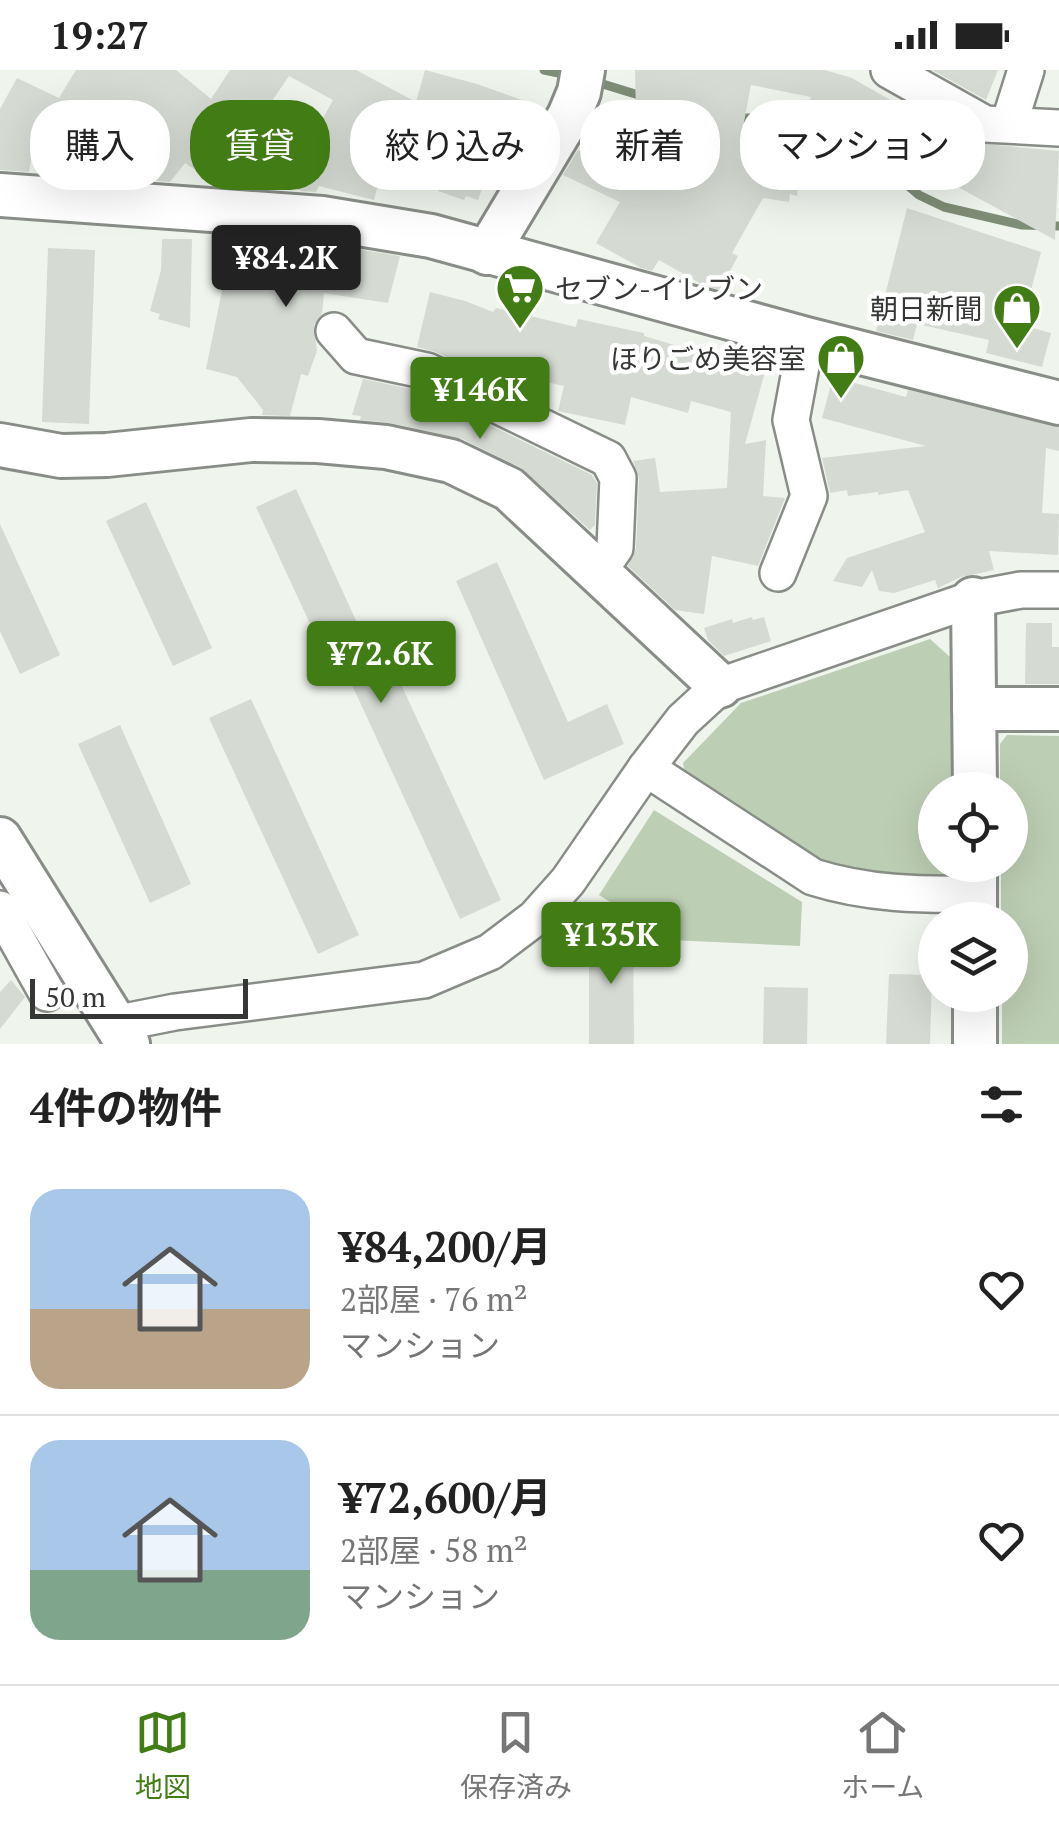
<!DOCTYPE html>
<html lang="ja">
<head>
<meta charset="utf-8">
<style>
  body { margin:0; font-family:"PT Serif","Noto Sans JP",serif; background:#f6f6f6; color:#222; height:100vh; display:flex; flex-direction:column; font-size:38px; white-space:nowrap }
  * { box-sizing:border-box; margin:0 }
  p { font-size:32px; color:#767676 }
  .icon { flex:none; width:55px; height:55px; fill:none; stroke:currentColor; stroke-width:2; stroke-linecap:round; stroke-linejoin:round }
  .map { position:relative; height:974px; overflow:hidden }
  .panel { display:flex; flex-direction:column; background:#fff; flex:1 }
  .panel>* { flex:none }
  .banner { position:absolute; left:30px; top:30px; width:1000px; height:90px; display:flex; gap:20px }
  .tools { position:absolute; left:918px; top:702px; display:grid; gap:20px }
  .tools a { display:grid; place-items:center; width:110px; height:110px; border-radius:50%; background:#fff; box-shadow:0 10px 40px #0002; font-size:50px }
  .scale { position:absolute; left:30px; bottom:25px; width:218px; box-sizing:border-box; padding-left:10px; border:5px solid #353735; border-top:0; font-size:28px; line-height:35px; white-space:nowrap; color:#353735; -webkit-text-stroke:8px #fff; paint-order:stroke }
  .price { position:absolute; translate:-50% -85px; padding:0 22px; border-radius:10px; background:#427c15; color:#fff; font-size:32px; line-height:65px; filter:drop-shadow(0 2px 5px #0008) }
  .price::after { content:''; position:absolute; left:50%; top:60px; width:30px; height:22px; margin-left:-15px; background:inherit; clip-path:polygon(0 0,100% 0,50% 100%) }
  .price.active { background:#222; color:#fff }
  ul { padding:0; list-style:none }
  li { display:flex; align-items:center; gap:30px; height:250px; padding:0 30px }
  li+li { border-top:2px solid #e0e0e0 }
  li span { display:grid; place-items:center; flex:none; width:280px; height:200px; border-radius:30px; color:#555 }
  li>.icon { margin-inline-start:auto }
  span .icon { width:120px; height:120px; fill:#fffc; stroke-width:1 }
  li b { font-size:42px }
  h2 { display:flex; justify-content:space-between; align-items:center; height:120px; padding:0 30px; font-size:42px }
  .tag { padding:0 35px; border-radius:40px; background:#fff; box-shadow:0 10px 40px #0002; font-size:35px; line-height:90px }
  .tag.active { background:#427c15; color:#fff }
  .status { display:flex; justify-content:space-between; align-items:center; height:70px; padding:0 50px; background:#fff; direction:ltr }
  .status svg { height:28px; fill:currentColor }
  .menu { display:flex; justify-content:space-around; align-items:center; height:140px; border-top:2px solid #e0e0e0; background:#fff; font-size:28px; color:#767676 }
  .menu a { display:grid; justify-items:center; gap:5px }
  .menu .active { color:#427c15 }
  .map>svg:first-child { display:block }
  .green { fill:#bcceb3 }
  .lines { fill:none; stroke-linecap:round; stroke-linejoin:round }
  .stream { stroke:#7e8d76; stroke-width:9 }
  .building { fill:#d5dad3; fill-rule:evenodd }
  .minor-casing { stroke:#898d87; stroke-width:40 }
  .tertiary-casing { stroke:#898d87; stroke-width:48 }
  .minor { stroke:#fff; stroke-width:35 }
  .tertiary { stroke:#fff; stroke-width:42 }
  .labels { text-anchor:middle; dominant-baseline:central; stroke-width:9; stroke-linejoin:round; paint-order:stroke }
  .poi-label { font-size:28px; fill:#353735; stroke:#fff; text-anchor:end }
</style>
</head>
<body>
<div class="status"><b>19:27</b><svg viewBox="0 0 49 12"><path d="M0 12V9h3v3zM5 12V6h3v6zM10 12V3h3v9zM15 12V0h3v12zM26 1h20v11H26zM47 4h2v5h-2z"/></svg></div>
<div class="map">
<svg width="1059" height="974" viewBox="0 0 1059 974">
  <rect width="100%" height="100%" fill="#eff4ed"/>
  <!-- green -->
  <g class="green">
    <polygon points="930,569 950,587 953,720 935,720 935,795 955,795 955,815 814,802 687,716 683,693 741,633"/>
    <polygon points="1007,665 1059,666 1059,974 1002,974 1002,925 1010,925 1010,850 1001,850 1001,795 1010,795 1010,720 1000,720 1000,674"/>
    <polygon points="654,740 802,832 800,876 670,870 599,825"/>
  </g>
  <g class="lines">
    <!-- stream -->
    <g class="stream">
      <polyline points="544,0 568,5"/>
      <polyline points="593,11 645,27"/>
      <polyline points="733,48 777,48 827,64 884,95 919,125 944,137 1022,155 1059,156"/>
    </g>
  </g>
  <!-- building -->
  <g class="building">
    <path d="M76,0h100l35,29 19,-29h126l60,32 9,-32 52,14 59,21 -14,41 -22,-8 -22,62 -12,-4 -2,4 -26,-9 4,-10 -59,-16 -9,35 -55,-14 -3,6 -15,-1 -13,-6 2,-4 -45,-23 -19,28h-7l-34,-23 -15,19 -37,-3 -24,-20 -14,18 -9,-1 -51,-39 -6,35 -29,-2v-61l17,-31 42,20zM289,6l44,24 -29,53 -49,-27z"/>
    <polygon points="635,0 825,0 852,8 906,39 907,35 975,73 1059,81 1055,170 930,102 931,99 895,78 901,69 847,39 845,44 809,33 811,27 751,15 740,73 803,83 797,126 790,124 789,132 763,128 732,183 738,186 720,220 703,215 659,190 652,201 641,198 596,173 620,132 563,105 578,80 591,86 605,36 636,44"/>
    <polygon points="932,0 998,0 986,30"/>
    <polygon points="907,138 1041,182 1022,255 1051,263 1042,297 986,283 989,270 917,254 913,270 876,261"/>
    <polygon points="233,167 290,174 290,171 319,173 400,186 388,233 324,223 322,244 314,255 317,281 308,306 301,304 290,346 262,345 263,340 237,307 206,299"/>
    <polygon points="162,169 192,169 190,258 158,249 160,244 150,241 161,200"/>
    <polygon points="48,178 95,180 89,354 42,352"/>
    <polygon points="430,222 465,231 493,242 496,238 576,257 578,249 644,263 644,266 765,302 745,374 766,370 763,426 785,428 758,496 712,486 704,544 675,540 628,496 636,479 639,409 633,391 655,388 660,422 727,418 731,342 691,331 688,343 631,327 625,355 558,341 564,316 470,294 469,298 436,282 417,277"/>
    <polygon points="833,307 906,327 908,320 1059,357 1059,381 1046,378 1042,443 1059,444 1058,485 989,481 994,500 961,507 938,518 935,510 894,523 879,521 872,500 862,517 833,511 847,488 925,462 908,420 878,425 878,422 848,426 847,420 830,423 822,388 926,376 822,348"/>
    <polygon points="363,309 420,321 592,405 597,413 595,455 590,460 520,397 462,369 391,353 360,350 361,346 352,345"/>
    <polygon points="296,419 379,601 392,595 501,830 460,849 335,578 324,584 256,437"/>
    <polygon points="146,432 212,578 173,596 106,451"/>
    <polygon points="0,454 60,585 20,604 0,561"/>
    <polygon points="497,492 568,652 607,634 624,674 544,710 456,511"/>
    <polygon points="752,547 753,550 764,547 771,571 724,586 708,570 704,558 732,549 733,553"/>
    <polygon points="1026,553 1052,553 1052,577 1059,577 1059,614 1025,614"/>
    <polygon points="251,629 359,865 318,884 209,648"/>
    <polygon points="120,655 191,814 150,833 78,674"/>
    <polygon points="589,860 633,860 634,974 589,974"/>
    <polygon points="889,904 932,905 930,974 886,974"/>
    <polygon points="11,910 25,927 0,959 0,922"/>
    <polygon points="764,917 808,918 807,974 763,974"/>
  </g>
  <g class="lines">
    <!-- minor casing -->
    <g class="minor-casing">
      <g id="minor">
        <polyline points="889,0 985,54 1059,58"/>
        <polyline points="1009,54 1026,0"/>
        <polyline points="334,261 356,286 427,301 608,389 618,408 615,478 598,502"/>
        <polyline points="778,503 809,426 791,350 806,269"/>
        <path d="M646,698l167,109c54,17 106,18 162,17"/>
        <polyline points="0,839 47,923"/>
        <polyline points="114,954 175,942 424,910 490,882 535,848 568,811 646,698 683,650 720,616 973,529 1021,520 1059,520"/>
      </g>
    </g>
    <!-- tertiary casing -->
    <g class="tertiary-casing">
      <g id="tertiary">
        <polyline points="0,125 322,148 431,166 806,269 1059,333"/>
        <polyline points="487,183 569,46 579,22 583,0"/>
        <polyline points="0,375 61,386 107,385 251,370 318,371 386,377 451,391 509,419 720,616"/>
        <polyline points="973,529 975,720"/>
        <polyline points="974,639 1059,639"/>
        <polyline points="0,769 128,974"/>
        <polyline points="975,795 975,850"/>
        <polyline points="975,925 975,974"/>
      </g>
    </g>
    <!-- minor -->
    <use href="#minor" class="minor"/>
    <!-- tertiary -->
    <use href="#tertiary" class="tertiary"/>
  </g>
  <!-- icons -->
  <defs>
    <g id="supermarket-pin" transform="scale(2.5)"><path d="M0 17L-7.5 6A9.5 9.5 0 1 1 7.5 6Z" fill="#427c15" stroke="#fff"/><path d="M-6-5.5h2.5l.6 2H6L4.5 2H-2.5L-4.4-4H-6ZM-1.5 3.2a1.3 1.3 0 1 0 .1 0ZM3 3.2a1.3 1.3 0 1 0 .1 0Z" fill="#fff"/></g>
    <g id="shop-pin" transform="scale(2.5)"><path d="M0 17L-7.5 6A9.5 9.5 0 1 1 7.5 6Z" fill="#427c15" stroke="#fff"/><path d="M-5-2.5h2.3a2.7 3.5 0 0 1 5.4 0H5L5.5 6h-11ZM-1.5-2.5h3a1.5 2.3 0 0 0-3 0Z" fill="#fff"/></g>
  </defs>
  <g fill-rule="evenodd">
    <use href="#supermarket-pin" x="520" y="218"/>
    <use href="#shop-pin" x="1017" y="238"/>
    <use href="#shop-pin" x="841" y="288"/>
  </g>
  <g class="labels">
    <!-- poi labels -->
    <g class="poi-label">
      <text x="555" y="218" text-anchor="start">セブン-イレブン</text>
      <text x="982" y="238">朝日新聞</text>
      <text x="806" y="288">ほりごめ美容室</text>
    </g>
  </g>
</svg>
<div class="tools">
<a><svg class="icon" aria-label="locate" viewBox="0 0 24 24"><circle cx="12" cy="12" r="6"/><path d="M12 2v4M12 18v4M2 12h4M18 12h4"/></svg></a>
<a><svg class="icon" aria-label="layers" viewBox="0 0 24 24"><path d="M12 4l9 5-9 5-9-5zM3 14l9 5 9-5"/></svg></a>
</div>
<div class="scale">50 m</div>
<b class="price active" style="left:286px;top:240px">¥84.2K</b>
<b class="price" style="left:480px;top:372px">¥146K</b>
<b class="price" style="left:381px;top:636px">¥72.6K</b>
<b class="price" style="left:611px;top:917px">¥135K</b>
<div class="banner">
<a class="tag">購入</a>
<a class="tag active">賃貸</a>
<a class="tag">絞り込み</a>
<a class="tag">新着</a>
<a class="tag">マンション</a>
</div>
</div>
<section class="panel">
<h2>4件の物件<svg class="icon" aria-label="filters" viewBox="0 0 24 24"><path d="M4 7h16M4 17h16"/><circle cx="9" cy="7" r="2"/><circle cx="15" cy="17" r="2"/></svg></h2>
<ul>
<li><span style="background:linear-gradient(#a9c7e8 60%,#b9a48a 0)"><svg class="icon" aria-label="home" viewBox="0 0 24 24"><path d="M3 11l9-7 9 7M6 9v11h12V9"/></svg></span><div><b>¥84,200/月</b><p>2部屋 · 76 m²</p><p>マンション</p></div><svg class="icon" aria-label="heart" viewBox="0 0 24 24"><path d="M12 20l-8-8c-3-5 5-10 8-4 3-6 11-1 8 4z"/></svg></li>
<li><span style="background:linear-gradient(#a9c7e8 65%,#7fa58c 0)"><svg class="icon" aria-label="home" viewBox="0 0 24 24"><path d="M3 11l9-7 9 7M6 9v11h12V9"/></svg></span><div><b>¥72,600/月</b><p>2部屋 · 58 m²</p><p>マンション</p></div><svg class="icon" aria-label="heart" viewBox="0 0 24 24"><path d="M12 20l-8-8c-3-5 5-10 8-4 3-6 11-1 8 4z"/></svg></li>
</ul>
</section>
<nav class="menu">
<a class="active"><svg class="icon" aria-label="map" viewBox="0 0 24 24"><path d="M3 6l6-2 6 2 6-2v14l-6 2-6-2-6 2zM9 4v14M15 6v14"/></svg>地図</a>
<a><svg class="icon" aria-label="saved" viewBox="0 0 24 24"><path d="M7 4h10v16l-5-4-5 4z"/></svg>保存済み</a>
<a><svg class="icon" aria-label="home" viewBox="0 0 24 24"><path d="M3 11l9-7 9 7M6 9v11h12V9"/></svg>ホーム</a>
</nav>
</body>
</html>
